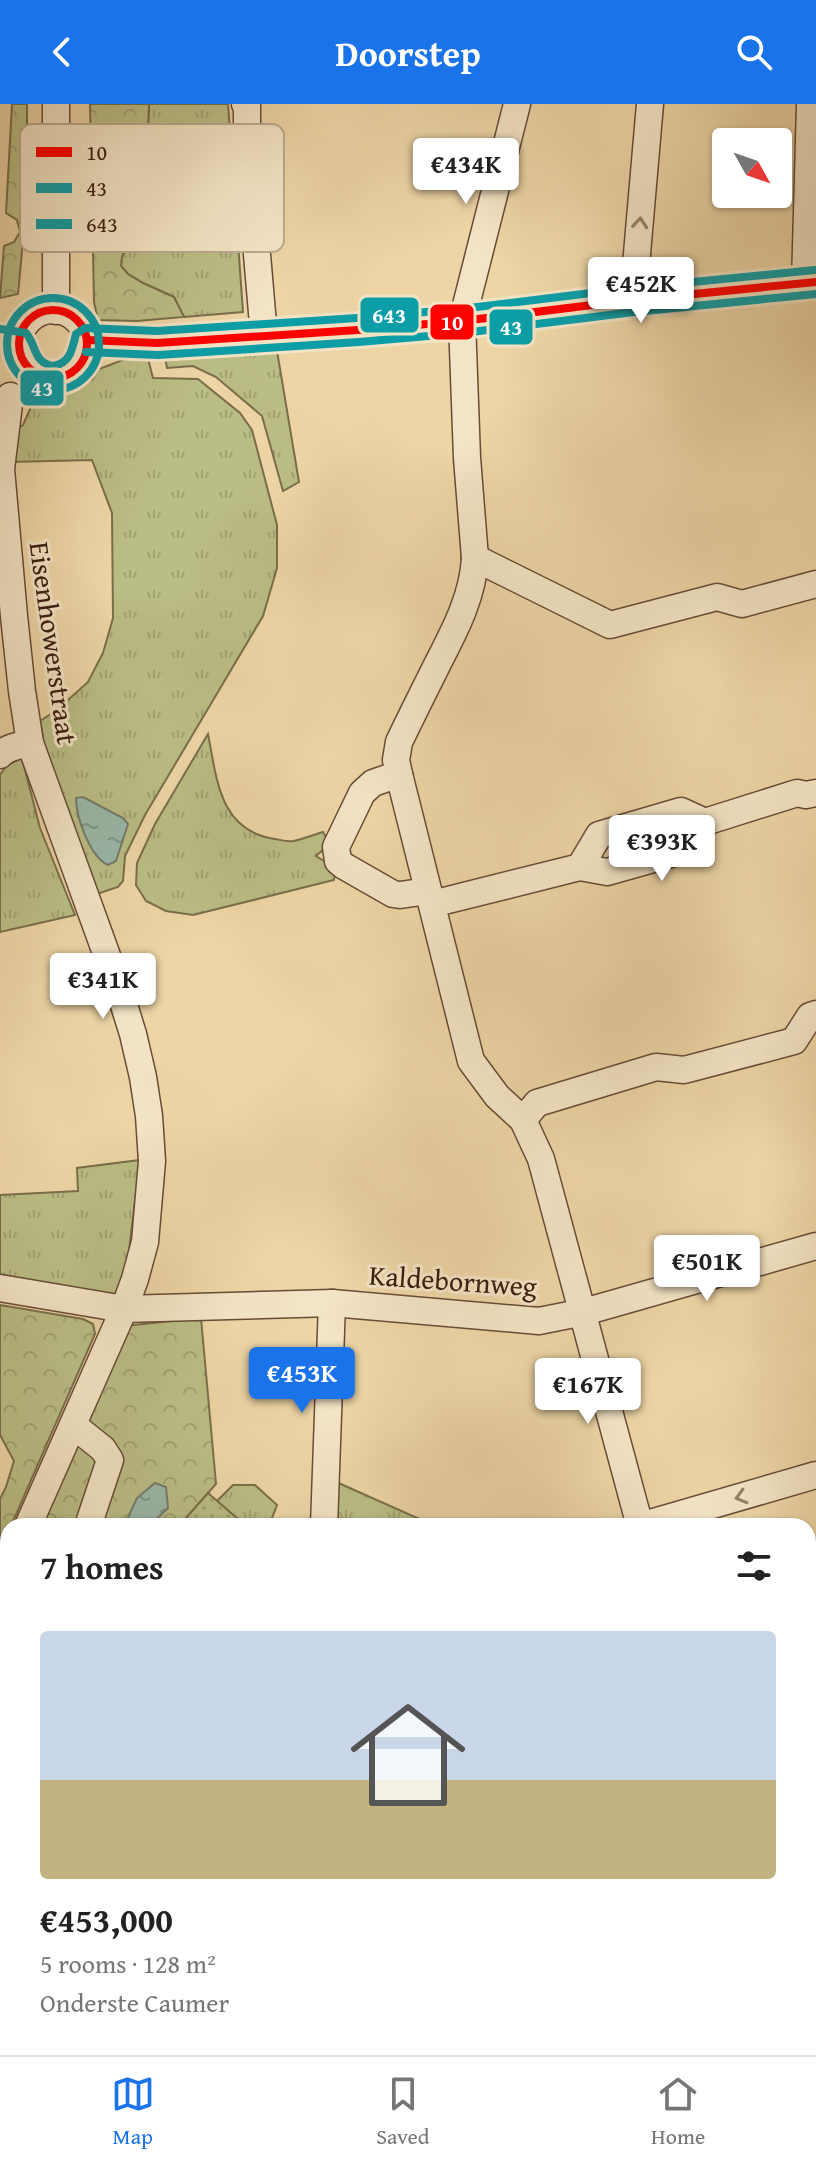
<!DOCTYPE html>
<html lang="en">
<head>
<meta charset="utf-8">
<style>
  body { margin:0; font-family:"Gentium Book Plus",serif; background:#f2f2f2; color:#222; height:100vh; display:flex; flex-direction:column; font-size:30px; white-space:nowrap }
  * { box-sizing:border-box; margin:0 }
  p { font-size:26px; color:#767676 }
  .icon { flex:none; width:44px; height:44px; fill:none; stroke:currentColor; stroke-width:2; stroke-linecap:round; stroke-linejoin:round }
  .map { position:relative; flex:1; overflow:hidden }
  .drawer { position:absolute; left:0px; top:1414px; width:816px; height:538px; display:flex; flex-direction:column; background:#fff; border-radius:24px 24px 0 0; box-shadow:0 2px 6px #0004 }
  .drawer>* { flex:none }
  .needle { width:52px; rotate:130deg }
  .fabs { position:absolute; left:712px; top:24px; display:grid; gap:16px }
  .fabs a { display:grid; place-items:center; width:80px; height:80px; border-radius:8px; background:#fff; box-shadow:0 2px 6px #0004; font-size:40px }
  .price { position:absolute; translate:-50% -68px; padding:0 18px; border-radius:8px; background:#fff; color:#222; font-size:26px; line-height:52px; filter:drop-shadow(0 2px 4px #0008) }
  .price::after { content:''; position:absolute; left:50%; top:48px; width:24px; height:18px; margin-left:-12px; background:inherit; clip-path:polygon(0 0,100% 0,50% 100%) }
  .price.current { background:#1a73e8; color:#fff }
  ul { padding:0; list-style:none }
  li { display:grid; align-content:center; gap:16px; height:424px; padding:0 40px }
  li span { display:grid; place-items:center; height:248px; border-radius:8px; color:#555 }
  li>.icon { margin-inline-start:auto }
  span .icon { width:144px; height:144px; fill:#fffc; stroke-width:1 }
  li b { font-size:34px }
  h2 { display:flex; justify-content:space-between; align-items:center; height:96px; padding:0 40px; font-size:34px }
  header { display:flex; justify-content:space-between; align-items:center; height:104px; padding:0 40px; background:#1a73e8; color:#fff; font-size:36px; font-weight:700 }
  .dock { display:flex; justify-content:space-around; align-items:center; height:112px; border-top:2px solid #e0e0e0; background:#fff; font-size:22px; color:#767676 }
  .dock a { display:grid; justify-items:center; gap:4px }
  .dock .current { color:#1a73e8 }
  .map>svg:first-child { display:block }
  .grass { fill:url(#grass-tufts); stroke:#7a6e4a; stroke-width:2 }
  .forest { fill:url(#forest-crowns); stroke:#7a6e4a; stroke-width:2 }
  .garden { fill:url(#garden-dots); stroke:#7a6e4a; stroke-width:2 }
  .water { fill:url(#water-ripples); stroke:#737a6c; stroke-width:2 }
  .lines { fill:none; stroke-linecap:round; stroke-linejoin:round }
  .stream { stroke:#737a6c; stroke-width:6 }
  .minor-casing { stroke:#674c36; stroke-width:29 }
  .minor { stroke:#f3e4c5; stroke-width:26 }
  .bus-1-casing { stroke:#f3e4c5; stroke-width:14 }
  .bus-2-casing { stroke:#f3e4c5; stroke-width:14 }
  .bus-3-casing { stroke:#f3e4c5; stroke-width:14 }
  .bus-1 { stroke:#f00; stroke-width:8 }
  .bus-2 { stroke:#0c9ea7; stroke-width:8 }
  .bus-3 { stroke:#0c9ea7; stroke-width:8 }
  .oneway { stroke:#96816a }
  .labels { text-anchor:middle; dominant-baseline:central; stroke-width:6; stroke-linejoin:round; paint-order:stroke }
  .street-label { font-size:28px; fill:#3a1e10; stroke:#f3e4c5 }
  .key { fill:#f3e4c5; stroke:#bca98f; stroke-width:2 }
  .key-label { font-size:22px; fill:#3a1e10 }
  .line-badge { stroke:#f3e4c5; stroke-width:3 }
  .badge-label { font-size:22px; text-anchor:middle; font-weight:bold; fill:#fff }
</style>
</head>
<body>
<header><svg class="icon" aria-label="back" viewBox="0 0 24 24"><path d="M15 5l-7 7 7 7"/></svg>Doorstep<svg class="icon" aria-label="search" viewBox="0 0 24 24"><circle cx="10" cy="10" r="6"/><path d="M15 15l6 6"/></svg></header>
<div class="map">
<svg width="816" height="1951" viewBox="0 0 816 1951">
  <defs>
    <pattern id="grass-tufts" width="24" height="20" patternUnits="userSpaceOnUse" patternTransform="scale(2)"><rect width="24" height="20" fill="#babd85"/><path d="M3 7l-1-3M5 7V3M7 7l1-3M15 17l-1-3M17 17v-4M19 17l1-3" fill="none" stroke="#a1a272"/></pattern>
    <pattern id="forest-crowns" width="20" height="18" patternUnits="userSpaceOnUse" patternTransform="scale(2)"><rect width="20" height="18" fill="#babd85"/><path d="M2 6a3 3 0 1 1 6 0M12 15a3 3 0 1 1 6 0" fill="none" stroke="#a1a272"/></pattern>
    <pattern id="garden-dots" width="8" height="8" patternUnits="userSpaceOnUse" patternTransform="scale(2)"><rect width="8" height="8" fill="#babd85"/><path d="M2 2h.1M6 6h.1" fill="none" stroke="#a1a272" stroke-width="1.8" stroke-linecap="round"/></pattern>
    <pattern id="water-ripples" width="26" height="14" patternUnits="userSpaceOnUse" patternTransform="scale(2)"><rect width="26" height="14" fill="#99b8a9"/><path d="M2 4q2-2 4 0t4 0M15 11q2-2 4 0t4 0" fill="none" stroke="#7e9588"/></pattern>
  </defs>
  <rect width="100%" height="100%" fill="#edd5a6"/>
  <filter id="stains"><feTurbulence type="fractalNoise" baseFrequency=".0025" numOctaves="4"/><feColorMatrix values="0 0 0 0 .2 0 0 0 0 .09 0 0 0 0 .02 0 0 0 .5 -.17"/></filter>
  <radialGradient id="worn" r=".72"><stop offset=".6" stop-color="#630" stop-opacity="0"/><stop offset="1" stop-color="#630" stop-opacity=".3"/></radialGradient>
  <!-- grass -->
  <g class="grass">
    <path d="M149,0h79l15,208 -59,5 -10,-20 -31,-14 -15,-9 -7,-8c1,-22 16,-39 20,-61 2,-12 -1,-22 5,-32z"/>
    <polygon points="276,241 299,378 283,387 262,312 216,273 193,262 167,264 164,247"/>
    <polygon points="146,247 153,274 198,275 240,309 252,326 277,421 277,464 263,512 145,711 125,752 123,777 118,783 94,791 47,656 40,617 57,606 88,578 103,549 113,514 112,409 92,356 10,358 14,326 23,321 38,287 47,284 75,283 92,276 99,265"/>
    <path d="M208,630c9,45 11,97 67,105 6,1 12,3 18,2 10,-2 20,-6 30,-9l7,12 -14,12 19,12 -1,12 -141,35 -27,-4 -20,-10 -10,-16 1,-22 18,-39z"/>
    <polygon points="22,654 40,724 75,811 0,828 0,671 7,661"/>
    <polygon points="140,1056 127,1163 122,1184 112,1195 0,1175 0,1091 78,1087 77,1064"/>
    <polygon points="334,1377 435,1422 329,1422"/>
    <polygon points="233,1381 255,1381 277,1401 269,1422 246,1422 217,1397"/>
    <polygon points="0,1574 8,1583 8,1779 0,1786"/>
    <polygon points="808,1845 816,1853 816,1951 743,1951 738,1944 808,1944"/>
    <polygon points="8,1860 8,1944 236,1944 239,1951 0,1951 0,1864"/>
  </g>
  <!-- forest -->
  <g class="forest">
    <polygon points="12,0 27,0 27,93 18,190 0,194 4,142 14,138 20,128 17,116 6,109"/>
    <path d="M90,0h59l-3,69c-6,10 -3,21 -5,32 -4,21 -19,39 -20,61l7,8 15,9 31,14 10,20 -47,4 -39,-1 -4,-18z"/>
    <polygon points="0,1201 83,1215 93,1220 95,1230 11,1422 8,1422 8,1429 0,1446 0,1395 6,1383 14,1357 0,1331"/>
    <polygon points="201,1214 216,1380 179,1422 96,1422 117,1362 83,1316 124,1222"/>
    <polygon points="75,1338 99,1355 81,1422 40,1422"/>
    <polygon points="350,1944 738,1944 743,1951 374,1951"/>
  </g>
  <!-- garden -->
  <polygon class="garden" points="208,1389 246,1422 179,1422"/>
  <!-- water -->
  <g class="water">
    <path d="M83,693l40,21 5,6 -12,37 -8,4c-18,-8 -32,-48 -32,-67z"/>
    <polygon points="155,1379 166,1383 168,1404 149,1422 126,1422 125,1420 137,1394"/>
  </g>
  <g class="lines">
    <!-- stream -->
    <g class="stream">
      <polyline points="600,1944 609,1951"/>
      <polyline points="724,1944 736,1951"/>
    </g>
    <!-- minor casing -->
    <g class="minor-casing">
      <g id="minor">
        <polyline points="245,0 247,1 247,34 264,232"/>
        <path d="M517,0l-55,217 5,137 8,100c-2,38 -20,72 -37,105 -13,26 -26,52 -39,79l-3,18 3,14 72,287 26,35 26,24 18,39 99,367 176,-51"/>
        <polyline points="805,179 810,0"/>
        <polyline points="633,196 650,0"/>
        <circle cx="53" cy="240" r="34"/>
        <polyline points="56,207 56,0"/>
        <polyline points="87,236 157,239 358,226 462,217 633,196 816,178"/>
        <polyline points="10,292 1,365 14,512 22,587 30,639 119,885 133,930 143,973 149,1012 152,1057 145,1138 135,1175 124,1205 28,1422"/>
        <polyline points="475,454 610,521 717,493 742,500 816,480"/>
        <path d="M0,651c7,-8 20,-10 30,-12"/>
        <polyline points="399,670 373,679 362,689 336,743 338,757 344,762 393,790 400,791 428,787"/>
        <polyline points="580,763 607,768 692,744 705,718"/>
        <polyline points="432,800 580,763 599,731 681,707 705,718 797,689 806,691 816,689"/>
        <polyline points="523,1016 537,999 656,963 684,966 794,937 810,912 816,910"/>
        <polyline points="0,1184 124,1205 332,1199 539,1217 584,1208 816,1142"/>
        <polyline points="73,1321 103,1345 110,1356 88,1422"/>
        <polyline points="324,1422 332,1199"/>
        <polyline points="0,1483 8,1467"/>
        <polyline points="808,1635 816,1629"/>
        <polyline points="808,1712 816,1719"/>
        <polyline points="808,1827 816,1829"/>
      </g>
    </g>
    <!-- minor -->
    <use href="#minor" class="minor"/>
    <!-- bus-1 casing -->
    <g class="bus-1-casing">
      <g id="bus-1">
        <circle cx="53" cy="240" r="34"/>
        <polyline points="87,236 157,239 358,226 462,217 633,196 816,178"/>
      </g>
    </g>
    <!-- bus-2 casing -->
    <g class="bus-2-casing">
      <g id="bus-2">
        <circle cx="53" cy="240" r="46"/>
        <polyline points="86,248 158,251 359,238 463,229 634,208 816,190"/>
      </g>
    </g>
    <!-- bus-3 casing -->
    <g class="bus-3-casing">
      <path id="bus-3" d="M1,225l25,4c11,13 7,30 28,33 17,-4 18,-17 22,-32l9,-6 72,3 200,-13 104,-9 171,-21 183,-18"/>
    </g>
    <!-- bus-1 -->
    <use href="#bus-1" class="bus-1"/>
    <!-- bus-2 -->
    <use href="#bus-2" class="bus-2"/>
    <!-- bus-3 -->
    <use href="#bus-3" class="bus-3"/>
  </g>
  <!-- one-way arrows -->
  <defs><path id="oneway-chevron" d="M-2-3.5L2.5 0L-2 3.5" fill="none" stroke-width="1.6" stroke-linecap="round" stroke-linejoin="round" transform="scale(2)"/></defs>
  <g class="oneway">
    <use href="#oneway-chevron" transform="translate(640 119) rotate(-85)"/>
    <use href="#oneway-chevron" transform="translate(741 1393) rotate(164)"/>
  </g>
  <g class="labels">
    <!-- street labels -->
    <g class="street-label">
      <text transform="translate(54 539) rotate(82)">Eisenhowerstraat</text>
      <text transform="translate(453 1176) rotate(4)">Kaldebornweg</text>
    </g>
  </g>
  <!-- legend -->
  <rect x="20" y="20" width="264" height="128" rx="12" class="key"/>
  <rect x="36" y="43" width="36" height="10" fill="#f00"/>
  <rect x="36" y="79" width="36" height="10" fill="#0c9ea7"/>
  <rect x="36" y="115" width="36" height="10" fill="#0c9ea7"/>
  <g class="key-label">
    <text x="86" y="56">10</text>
    <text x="86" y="92">43</text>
    <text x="86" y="128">643</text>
  </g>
  <g class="line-badge">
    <rect x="359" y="192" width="61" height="38" rx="8" fill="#0c9ea7"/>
    <rect x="429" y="199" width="46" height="38" rx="8" fill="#f00"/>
    <rect x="488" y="204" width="46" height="38" rx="8" fill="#0c9ea7"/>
    <rect x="19" y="265" width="46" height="38" rx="8" fill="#0c9ea7"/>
  </g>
  <g class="badge-label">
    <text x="389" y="219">643</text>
    <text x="452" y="226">10</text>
    <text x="511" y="231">43</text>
    <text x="42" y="292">43</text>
  </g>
  <rect width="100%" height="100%" filter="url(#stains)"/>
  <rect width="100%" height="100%" fill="url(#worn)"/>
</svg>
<div class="fabs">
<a><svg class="needle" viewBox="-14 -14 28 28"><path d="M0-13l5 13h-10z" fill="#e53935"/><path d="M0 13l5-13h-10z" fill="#767676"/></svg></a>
</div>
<b class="price" style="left:466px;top:102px">€434K</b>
<b class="price" style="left:641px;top:221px">€452K</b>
<b class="price" style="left:662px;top:779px">€393K</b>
<b class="price" style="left:103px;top:917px">€341K</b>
<b class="price" style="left:707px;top:1199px">€501K</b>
<b class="price current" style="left:302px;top:1311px">€453K</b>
<b class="price" style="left:588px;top:1322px">€167K</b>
<section class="drawer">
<h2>7 homes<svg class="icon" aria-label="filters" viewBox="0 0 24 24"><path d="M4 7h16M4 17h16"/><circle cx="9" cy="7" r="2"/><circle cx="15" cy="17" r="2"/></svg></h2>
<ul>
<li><span style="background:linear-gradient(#c9d6e8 60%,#c2b280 0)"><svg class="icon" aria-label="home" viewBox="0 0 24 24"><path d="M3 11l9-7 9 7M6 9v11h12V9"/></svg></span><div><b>€453,000</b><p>5 rooms · 128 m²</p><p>Onderste Caumer</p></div></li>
</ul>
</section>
</div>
<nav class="dock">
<a class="current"><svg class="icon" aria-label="map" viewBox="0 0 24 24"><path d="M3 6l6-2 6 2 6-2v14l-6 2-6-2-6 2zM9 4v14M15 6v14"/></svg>Map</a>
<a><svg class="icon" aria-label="saved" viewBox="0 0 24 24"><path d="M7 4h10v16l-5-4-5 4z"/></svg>Saved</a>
<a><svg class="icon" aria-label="home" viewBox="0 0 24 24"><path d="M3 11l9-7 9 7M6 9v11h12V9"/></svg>Home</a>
</nav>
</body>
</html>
